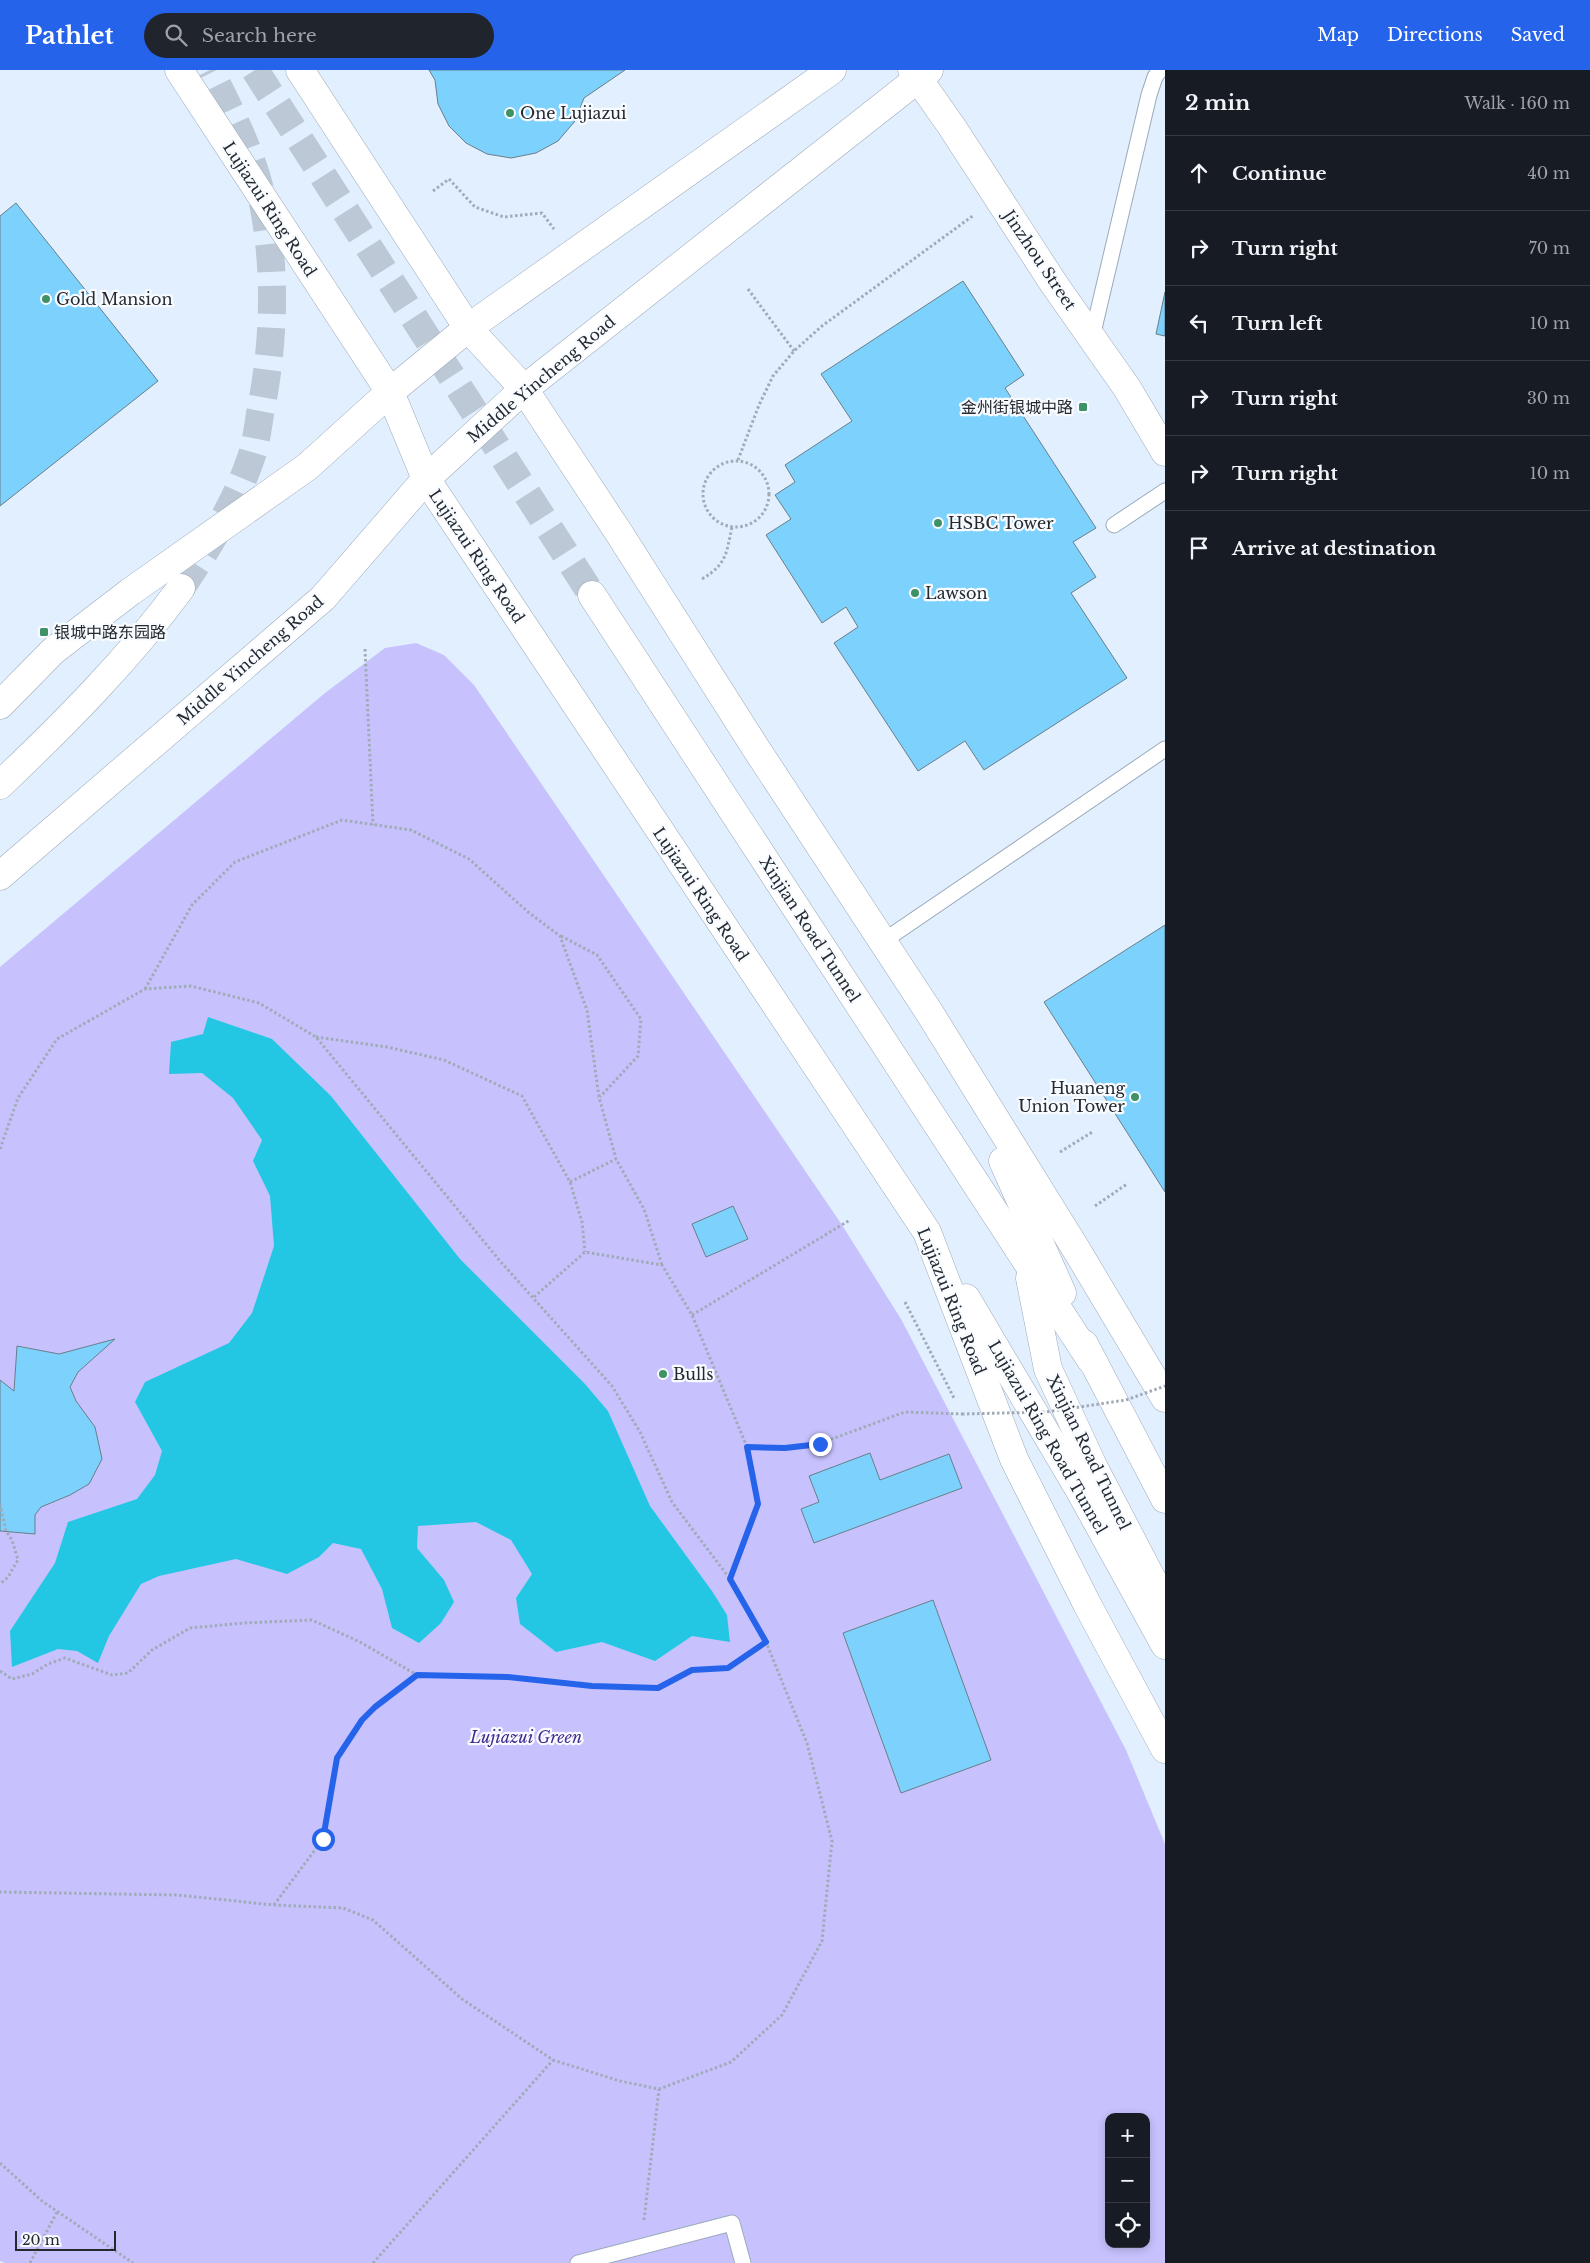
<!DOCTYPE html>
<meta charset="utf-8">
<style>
:root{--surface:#171b24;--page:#20242c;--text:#f1f3f6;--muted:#9ea1a6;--line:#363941;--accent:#2563eb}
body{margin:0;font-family:"Libre Baskerville","Noto Sans SC",serif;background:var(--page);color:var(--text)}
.controls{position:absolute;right:15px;bottom:15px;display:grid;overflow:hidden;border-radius:10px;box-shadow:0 2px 8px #0003}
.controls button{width:45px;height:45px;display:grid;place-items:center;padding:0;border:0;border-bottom:1px solid var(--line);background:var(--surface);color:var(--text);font:25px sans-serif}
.scale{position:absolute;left:15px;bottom:12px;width:101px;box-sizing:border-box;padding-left:5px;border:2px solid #242a30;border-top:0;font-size:14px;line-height:18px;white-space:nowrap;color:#242a30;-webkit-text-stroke:4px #f8fbff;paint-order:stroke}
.stop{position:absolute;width:15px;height:15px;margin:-11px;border:4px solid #2563eb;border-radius:50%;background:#fff}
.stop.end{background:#2563eb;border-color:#fff;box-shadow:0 1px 5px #0008}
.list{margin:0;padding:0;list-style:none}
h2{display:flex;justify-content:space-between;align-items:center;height:65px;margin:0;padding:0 20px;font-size:21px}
h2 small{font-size:16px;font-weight:400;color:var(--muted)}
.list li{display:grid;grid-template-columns:32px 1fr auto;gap:15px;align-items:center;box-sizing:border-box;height:75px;padding:0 20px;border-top:1px solid var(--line)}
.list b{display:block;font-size:19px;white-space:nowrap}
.list em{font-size:16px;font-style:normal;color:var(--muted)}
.icon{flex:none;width:28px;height:28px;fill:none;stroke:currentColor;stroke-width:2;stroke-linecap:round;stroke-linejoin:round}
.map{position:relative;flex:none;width:1165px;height:2193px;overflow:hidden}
header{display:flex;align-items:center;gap:30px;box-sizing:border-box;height:70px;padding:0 25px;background:var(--accent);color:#fff}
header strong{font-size:24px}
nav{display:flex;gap:28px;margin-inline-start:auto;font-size:18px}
.search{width:350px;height:45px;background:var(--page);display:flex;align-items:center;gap:12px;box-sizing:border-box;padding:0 18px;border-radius:28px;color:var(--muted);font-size:19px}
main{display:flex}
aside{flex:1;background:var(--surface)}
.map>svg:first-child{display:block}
</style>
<header>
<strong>Pathlet</strong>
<div class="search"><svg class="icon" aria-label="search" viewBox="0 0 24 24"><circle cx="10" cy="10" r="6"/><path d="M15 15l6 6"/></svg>Search here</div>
<nav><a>Map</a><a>Directions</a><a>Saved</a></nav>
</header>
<main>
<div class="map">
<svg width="1165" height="2193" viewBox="0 0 1165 2193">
<rect width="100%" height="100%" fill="#e2effe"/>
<path fill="#c7c2fe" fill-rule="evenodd" d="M416,573L444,585L474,615L842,1155L901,1249L1126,1680L1165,1774V2193H5L0,2191V897L325,623L385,578ZM1109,2047H1146V2174H1109Z"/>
<path fill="#24c7e3" d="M208,947L272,969L331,1026L460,1189L585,1314L608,1341L650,1436L712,1521L727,1545L730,1572L692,1566L655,1591L602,1572L556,1582L520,1554L516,1528L532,1504L511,1470L476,1452L418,1456L417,1478L444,1510L454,1532L441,1553L419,1573L392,1558L382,1519L361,1479L333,1473L319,1487L287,1504L236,1489L159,1506L141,1514L109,1566L98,1593L77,1581L58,1579L12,1597L10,1561L55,1493L68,1452L137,1429L155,1405L162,1381L135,1332L145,1312L229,1273L252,1243L274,1176L270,1126L253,1091L262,1070L233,1028L202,1003L169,1004L171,972L203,964Z"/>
<g fill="#7dd2fd" stroke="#697e89">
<path d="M429,0H625L584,28L575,51L558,71L536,83L511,88L487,84L466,73L449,56L438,34L435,10Z"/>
<path d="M16,133L158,311L0,436V146Z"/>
<path d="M963,211L1024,305L1005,318L1096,458L1073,472L1096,507L1071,523L1127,608L984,700L965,671L918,701L834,573L858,557L846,537L822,553L766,465L791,449L775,425L795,412L785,395L852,351L821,304Z"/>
<path d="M1165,222V266L1156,264Z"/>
<path d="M1165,855V1122L1044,932Z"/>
<path d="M733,1136L748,1169L706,1187L692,1154Z"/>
<path d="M115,1269L78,1302L70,1317L76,1331L95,1357L102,1389L89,1414L70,1425L41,1437L35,1445V1464L0,1461V1310L14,1321L17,1276L59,1284Z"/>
<path d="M870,1383L880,1410L949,1384L962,1418L814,1473L801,1439L819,1432L809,1406Z"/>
<path d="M933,1530L991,1690L901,1723L843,1563Z"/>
</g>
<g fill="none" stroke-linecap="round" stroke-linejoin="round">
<g stroke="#bcc8d5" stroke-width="28" stroke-dasharray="28 14" stroke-linecap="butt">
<path d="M255,0L592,525"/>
<path d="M181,518C209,476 236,433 252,385C256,372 258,357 260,344C275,271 277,192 260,119C249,77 229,38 210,0"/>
</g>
<defs>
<g id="service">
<path d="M1092,267L1149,25L1155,7L1160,0"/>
<path d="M1114,455L1165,421"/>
<path d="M882,872L1165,679"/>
<path d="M578,2193L732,2153L743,2193"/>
</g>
<path id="minor" d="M912,0L952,57L1054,214L1127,318L1165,382"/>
<path id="tertiary" d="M0,635L53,581L130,522L307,397L390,322"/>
<g id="secondary">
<path d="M179,0L390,322L426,409L927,1162L1014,1389L1087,1534L1165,1679"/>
<path d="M300,0L468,258L524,319L619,463L757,680L929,942L1076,1179L1165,1328"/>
<path d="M390,322L468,258L832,0"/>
<path d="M592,525L1091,1290"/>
<path d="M0,715C65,653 128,590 181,518"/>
<path d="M0,806L323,528L426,409L524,319L929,0"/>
<path d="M1003,1091L1062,1223"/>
<path d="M1030,1208L1048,1299L1093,1396L1165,1534"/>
<path d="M966,1228L1079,1419L1165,1575"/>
<path d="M1084,1274L1165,1429"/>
</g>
</defs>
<use href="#service" stroke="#9baabb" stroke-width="17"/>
<use href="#minor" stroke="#9baabb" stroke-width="29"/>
<use href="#tertiary" stroke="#9baabb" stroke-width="29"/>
<use href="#secondary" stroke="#9baabb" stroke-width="29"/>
<g stroke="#a1abb7" stroke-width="3" stroke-dasharray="2.5 2.5" stroke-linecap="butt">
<path d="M433,121L449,109L475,137L504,147L542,143L554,159"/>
<path d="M748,219L794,281"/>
<path d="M738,390L759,335L773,306L794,281L822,256L974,145"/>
<circle cx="736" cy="424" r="33"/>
<path d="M702,509C727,494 726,484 732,457"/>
<path d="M365,579L373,755"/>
<path d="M561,866L597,885L641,949L638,986L600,1027"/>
<path d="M145,919L192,835L235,792L342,750L411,760L469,789L528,842L560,866L587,940L599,1027L616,1089L644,1139L662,1195"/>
<path d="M316,967L387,977L444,990L522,1026L570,1112L582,1152L585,1182"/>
<path d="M0,1079L18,1028L57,969L145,919L191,916L259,933L316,967L500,1191L612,1316L640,1362L672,1432L730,1509L766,1572L807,1673L832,1771L822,1871L782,1945L731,1992L659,2019L620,2011L553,1990L462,1929L373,1850L343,1838L274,1835L177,1825L0,1822"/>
<path d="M1060,1082L1094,1061"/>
<path d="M570,1112L616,1089"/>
<path d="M1095,1136L1127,1114"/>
<path d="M534,1227L585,1182L662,1195L692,1245L747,1377L754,1405L758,1434L730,1508"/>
<path d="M905,1232L955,1330"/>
<path d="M692,1245L850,1150"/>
<path d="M747,1377L785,1379L821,1373L905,1342L962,1344"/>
<path d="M0,1434L6,1461L12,1470L18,1490L8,1507L0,1514"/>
<path d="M0,1601L12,1609L32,1604L48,1594L65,1588L112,1605L128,1603L152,1580L190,1558L244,1553L312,1550L360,1572L417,1605L507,1607L592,1616L658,1618L692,1600L728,1598L766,1572"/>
<path d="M274,1835L323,1769L337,1688L362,1650L375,1637L417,1605"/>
<path d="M0,2093L42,2131L133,2193"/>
<path d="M644,2150L659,2019"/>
<path d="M30,2193L57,2142"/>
<path d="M373,2193L553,1990"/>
</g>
<use href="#service" stroke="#fff" stroke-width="15"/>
<use href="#minor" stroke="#fff" stroke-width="28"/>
<use href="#tertiary" stroke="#fff" stroke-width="28"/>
<use href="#secondary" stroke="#fff" stroke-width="28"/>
<path stroke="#a1abb7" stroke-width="3" stroke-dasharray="2.5 2.5" stroke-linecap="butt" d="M962,1344L1046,1342L1126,1330L1165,1316"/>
</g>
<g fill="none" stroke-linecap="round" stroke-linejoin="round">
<path stroke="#2563eb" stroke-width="6" d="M323,1769L337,1688L362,1650L375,1637L417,1605L507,1607L592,1616L658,1618L692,1600L728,1598L766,1572L730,1509L758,1434L747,1377L785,1378L820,1374"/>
</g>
<g fill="#3f9265" stroke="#f8fbff" stroke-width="2">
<circle cx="510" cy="43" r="5"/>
<circle cx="46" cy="229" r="5"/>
<rect x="1078" y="332" width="10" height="10" rx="2.5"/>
<circle cx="938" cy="453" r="5"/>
<circle cx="915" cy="523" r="5"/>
<rect x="39" y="557" width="10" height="10" rx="2.5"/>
<circle cx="1135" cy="1027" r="5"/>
<circle cx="663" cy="1304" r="5"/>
</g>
<g text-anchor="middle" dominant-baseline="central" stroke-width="4.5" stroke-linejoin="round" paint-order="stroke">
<g font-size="16" fill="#242a30" stroke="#f8fbff" text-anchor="start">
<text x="520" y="43">One Lujiazui</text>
<text x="56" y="229">Gold Mansion</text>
<text x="1073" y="337" text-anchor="end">金州街银城中路</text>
<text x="948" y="453">HSBC Tower</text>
<text x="925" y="523">Lawson</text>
<text x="54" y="562">银城中路东园路</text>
<text x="1125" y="1018" text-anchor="end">Huaneng<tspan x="1125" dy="18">Union Tower</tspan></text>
<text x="673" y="1304">Bulls</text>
</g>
<g font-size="16" fill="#242a30" stroke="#f8fbff">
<text transform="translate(270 139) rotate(57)">Lujiazui Ring Road</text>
<text transform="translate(1040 190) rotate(56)">Jinzhou Street</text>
<text transform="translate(541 309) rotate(-40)">Middle Yincheng Road</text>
<text transform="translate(477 486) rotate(56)">Lujiazui Ring Road</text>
<text transform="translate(250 590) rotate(-41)">Middle Yincheng Road</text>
<text transform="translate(701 824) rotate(56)">Lujiazui Ring Road</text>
<text transform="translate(810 859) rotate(57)">Xinjian Road Tunnel</text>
<text transform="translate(952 1231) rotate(68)">Lujiazui Ring Road</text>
<text transform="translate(1048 1367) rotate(60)">Lujiazui Ring Road Tunnel</text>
<text transform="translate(1089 1382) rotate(64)">Xinjian Road Tunnel</text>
</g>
<g font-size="16" font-style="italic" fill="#452a90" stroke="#f8fbff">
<text x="526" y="1667">Lujiazui Green</text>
</g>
</g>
</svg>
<div class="controls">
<button>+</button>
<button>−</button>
<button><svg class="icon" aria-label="locate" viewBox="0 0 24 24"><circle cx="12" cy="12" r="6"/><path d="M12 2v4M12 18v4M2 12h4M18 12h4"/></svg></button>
</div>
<div class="scale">20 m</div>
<div class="stop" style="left:323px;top:1769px"></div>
<div class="stop end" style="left:820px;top:1374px"></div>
</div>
<aside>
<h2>2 min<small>Walk · 160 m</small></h2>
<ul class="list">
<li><svg class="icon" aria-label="ahead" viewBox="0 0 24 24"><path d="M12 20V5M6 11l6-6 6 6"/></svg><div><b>Continue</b></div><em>40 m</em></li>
<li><svg class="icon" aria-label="right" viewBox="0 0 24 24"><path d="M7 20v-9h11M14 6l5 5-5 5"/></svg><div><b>Turn right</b></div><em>70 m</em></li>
<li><svg class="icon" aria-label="left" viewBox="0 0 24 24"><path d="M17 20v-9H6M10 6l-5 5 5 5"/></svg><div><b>Turn left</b></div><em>10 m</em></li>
<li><svg class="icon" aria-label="right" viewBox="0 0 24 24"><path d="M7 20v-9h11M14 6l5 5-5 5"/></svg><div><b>Turn right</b></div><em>30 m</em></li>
<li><svg class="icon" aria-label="right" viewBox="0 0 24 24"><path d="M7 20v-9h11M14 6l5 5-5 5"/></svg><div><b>Turn right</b></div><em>10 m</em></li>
<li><svg class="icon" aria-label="arrive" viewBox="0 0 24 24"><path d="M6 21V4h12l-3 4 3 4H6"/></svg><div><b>Arrive at destination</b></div></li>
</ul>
</aside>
</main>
